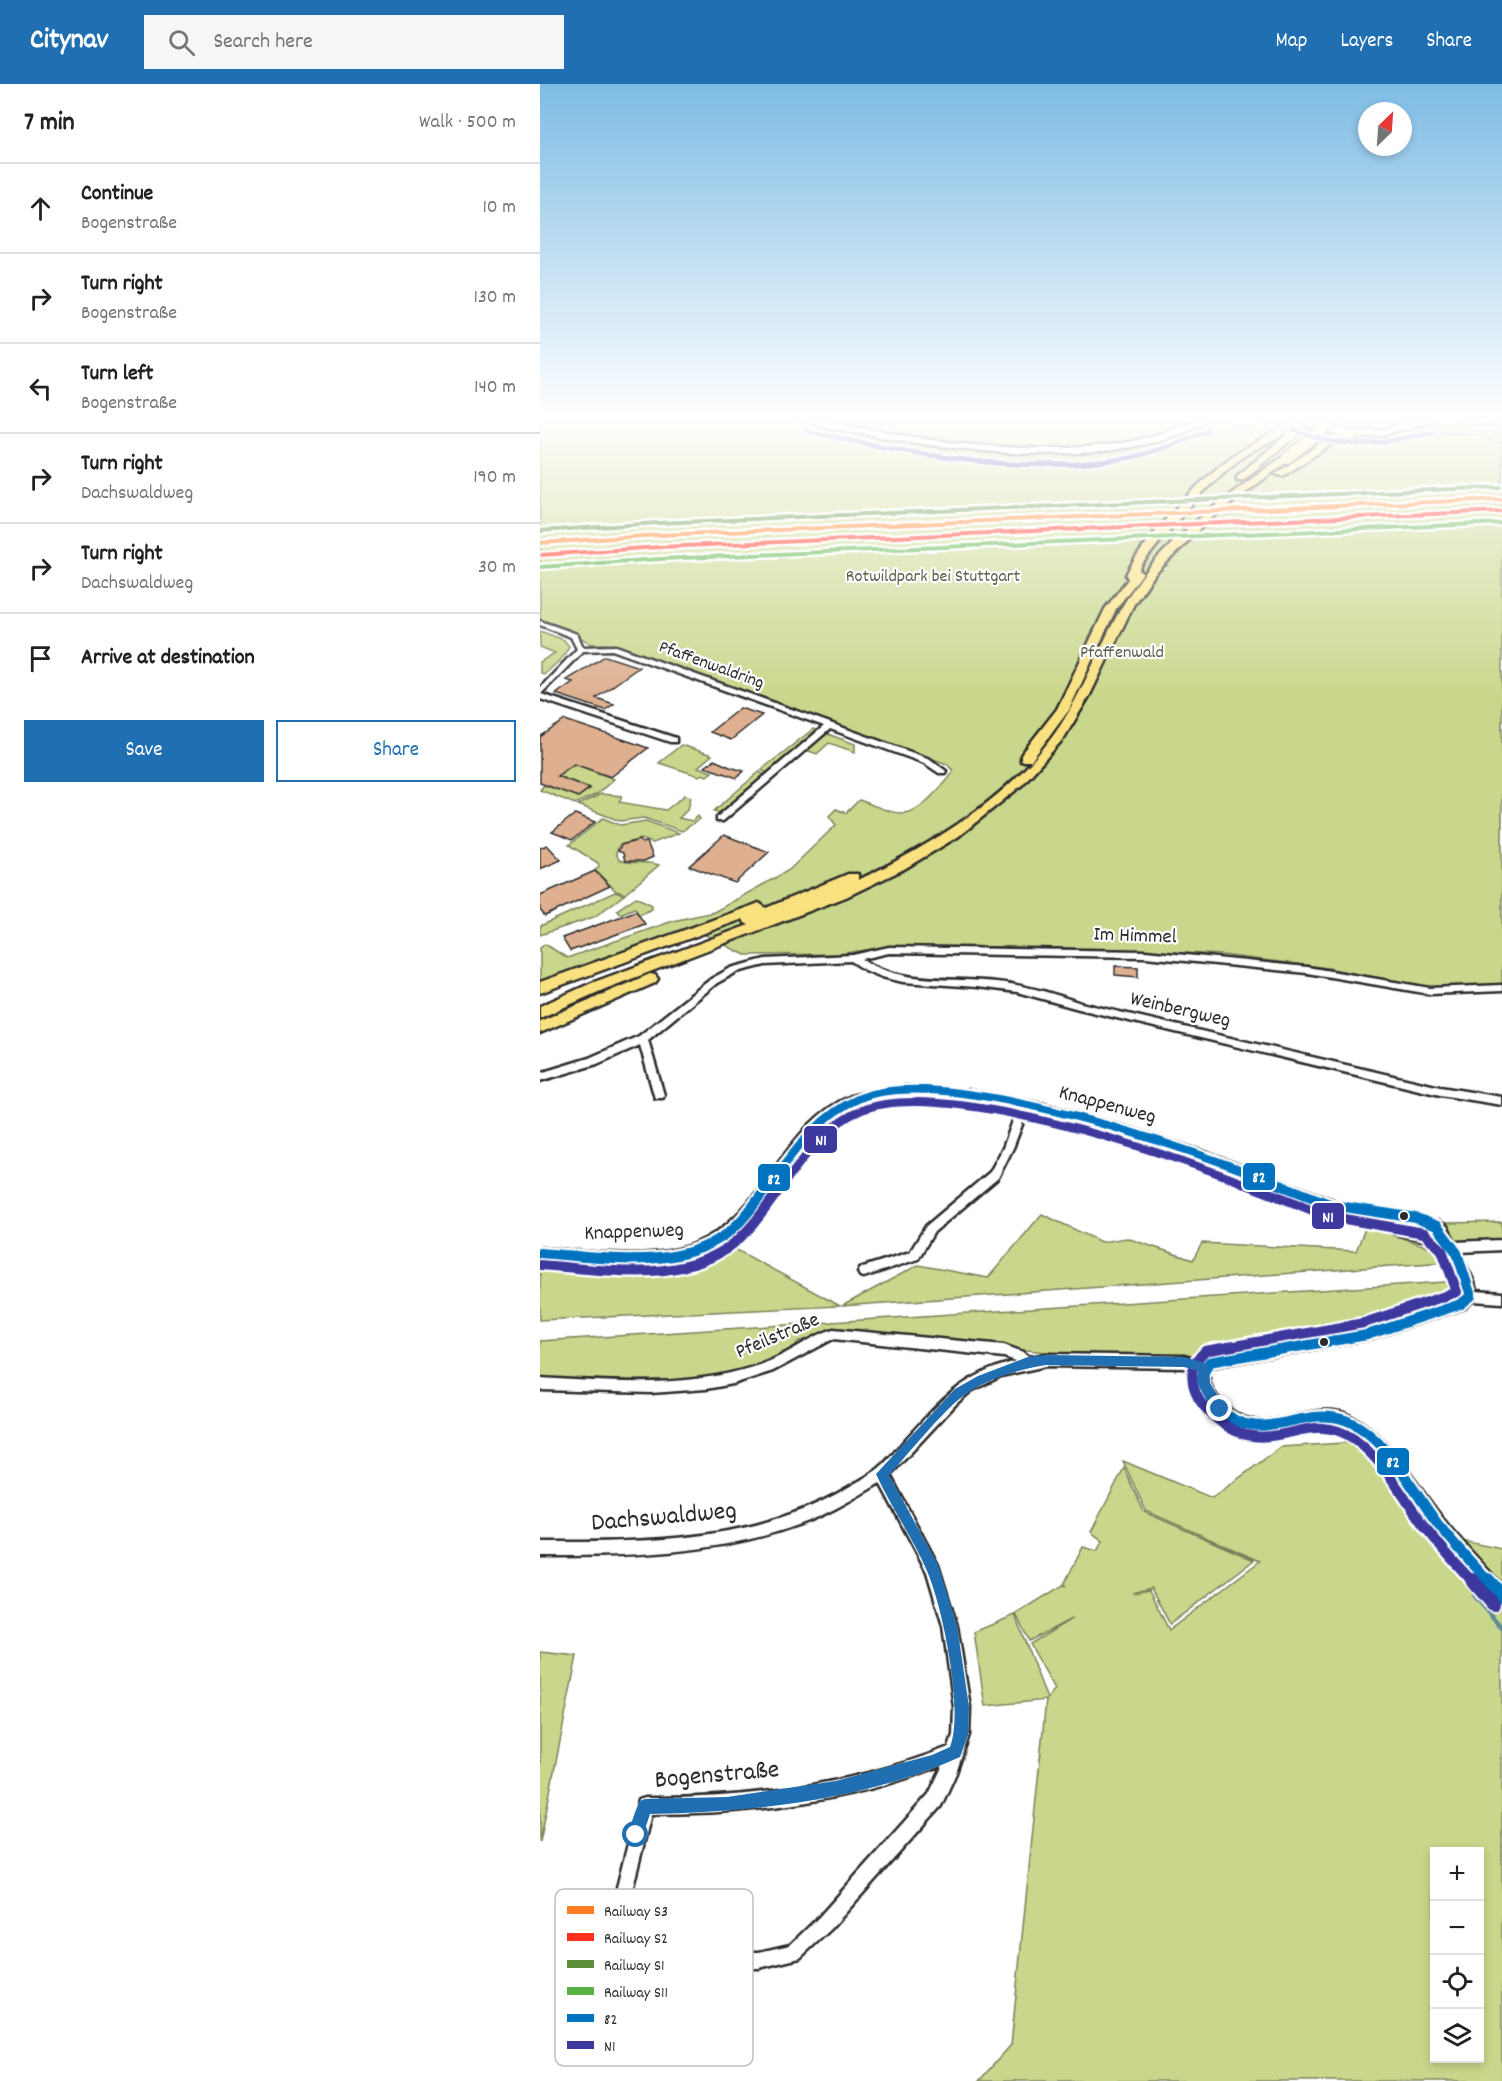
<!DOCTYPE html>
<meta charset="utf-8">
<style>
:root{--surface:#fff;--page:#f6f6f6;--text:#202124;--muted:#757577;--line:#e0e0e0;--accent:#1f6fb2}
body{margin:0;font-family:Dekko,sans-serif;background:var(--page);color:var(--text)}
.controls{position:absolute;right:18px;bottom:18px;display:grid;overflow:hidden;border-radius:0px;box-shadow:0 3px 9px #0003}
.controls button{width:54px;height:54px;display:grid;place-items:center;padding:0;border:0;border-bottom:2px solid var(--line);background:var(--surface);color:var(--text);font:30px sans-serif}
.compass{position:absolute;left:818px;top:18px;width:54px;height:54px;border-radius:50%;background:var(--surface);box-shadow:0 3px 9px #0003;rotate:25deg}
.stop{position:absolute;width:18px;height:18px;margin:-14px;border:4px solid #1f6fb2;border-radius:50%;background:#fff}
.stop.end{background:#1f6fb2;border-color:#fff;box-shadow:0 2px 6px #0008}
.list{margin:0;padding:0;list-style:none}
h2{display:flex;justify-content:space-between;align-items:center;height:78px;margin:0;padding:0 24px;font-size:26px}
h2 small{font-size:20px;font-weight:400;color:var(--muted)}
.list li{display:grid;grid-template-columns:39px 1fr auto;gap:18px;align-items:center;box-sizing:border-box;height:90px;padding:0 24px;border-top:2px solid var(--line)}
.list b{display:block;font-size:22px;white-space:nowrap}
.list p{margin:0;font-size:20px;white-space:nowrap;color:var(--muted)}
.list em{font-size:20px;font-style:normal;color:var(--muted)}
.actions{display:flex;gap:12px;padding:18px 24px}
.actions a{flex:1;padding:14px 0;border:2px solid var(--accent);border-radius:0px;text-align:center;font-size:21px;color:var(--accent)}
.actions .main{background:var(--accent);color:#fff}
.icon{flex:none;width:33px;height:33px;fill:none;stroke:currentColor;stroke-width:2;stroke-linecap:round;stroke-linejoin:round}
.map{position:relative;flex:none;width:962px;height:1997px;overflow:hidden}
header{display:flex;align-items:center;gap:36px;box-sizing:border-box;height:84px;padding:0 30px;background:var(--accent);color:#fff}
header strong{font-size:28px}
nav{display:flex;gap:33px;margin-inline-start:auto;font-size:21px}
.search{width:420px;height:54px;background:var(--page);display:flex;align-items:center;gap:15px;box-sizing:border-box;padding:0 21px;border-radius:0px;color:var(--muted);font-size:22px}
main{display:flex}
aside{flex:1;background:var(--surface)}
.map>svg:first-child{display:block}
</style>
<header>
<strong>Citynav</strong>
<div class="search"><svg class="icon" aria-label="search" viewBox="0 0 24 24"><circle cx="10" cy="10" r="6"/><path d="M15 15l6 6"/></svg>Search here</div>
<nav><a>Map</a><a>Layers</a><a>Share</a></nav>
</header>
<main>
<aside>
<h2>7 min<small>Walk · 500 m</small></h2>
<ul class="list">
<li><svg class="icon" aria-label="ahead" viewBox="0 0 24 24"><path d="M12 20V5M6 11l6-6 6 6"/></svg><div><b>Continue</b><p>Bogenstraße</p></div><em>10 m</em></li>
<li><svg class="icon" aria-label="right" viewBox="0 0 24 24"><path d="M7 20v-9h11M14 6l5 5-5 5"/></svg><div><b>Turn right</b><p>Bogenstraße</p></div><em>130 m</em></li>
<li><svg class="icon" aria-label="left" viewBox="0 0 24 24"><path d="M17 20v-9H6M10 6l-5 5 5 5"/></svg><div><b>Turn left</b><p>Bogenstraße</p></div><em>140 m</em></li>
<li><svg class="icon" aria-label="right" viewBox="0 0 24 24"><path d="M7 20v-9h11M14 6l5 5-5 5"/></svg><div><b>Turn right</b><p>Dachswaldweg</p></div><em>190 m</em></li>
<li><svg class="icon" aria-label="right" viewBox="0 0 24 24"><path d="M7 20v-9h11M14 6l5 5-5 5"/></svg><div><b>Turn right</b><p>Dachswaldweg</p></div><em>30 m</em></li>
<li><svg class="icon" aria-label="arrive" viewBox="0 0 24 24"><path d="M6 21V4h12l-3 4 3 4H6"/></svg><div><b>Arrive at destination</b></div></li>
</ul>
<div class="actions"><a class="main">Save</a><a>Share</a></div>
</aside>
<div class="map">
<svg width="962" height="1997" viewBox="0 0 962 1997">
<rect width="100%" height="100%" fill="#fff"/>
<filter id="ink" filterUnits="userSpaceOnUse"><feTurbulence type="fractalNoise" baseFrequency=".0167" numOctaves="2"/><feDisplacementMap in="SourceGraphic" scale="12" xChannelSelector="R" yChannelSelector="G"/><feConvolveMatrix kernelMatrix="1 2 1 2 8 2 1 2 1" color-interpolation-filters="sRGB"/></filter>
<g filter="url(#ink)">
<g fill="#c8d78b" stroke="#7a815b" stroke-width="1.5" fill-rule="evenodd">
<path d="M0,335H693L691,339L703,343L751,338L796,358L852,351L900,337L962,341V901L896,906L788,884L682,871L589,866L346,863L299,870L205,871L152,844L0,899V864L5,860L27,874L133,837L174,828L249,786L296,741L289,732L296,725L306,729L319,716C356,729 366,740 395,709C401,702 410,696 413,687L407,680L67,560H51L26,544L0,535Z"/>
<path d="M869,335L859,336V341C826,350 798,346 766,336Z"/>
<path d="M0,547L24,556L29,562L23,573L5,590L0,589V578L15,569L0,563Z"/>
<path d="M273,645L279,647L228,689L221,686Z"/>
<path d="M285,649L315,660V668L289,659L277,670L266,666Z"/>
<path d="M141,661L172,671L158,683L172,688L167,692L162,690L159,692L119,679Z"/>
<path d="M34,680L74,695L57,710L35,720L0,706L4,701L38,713L50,705L17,692Z"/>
<path d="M219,688L226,691L180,729L174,727Z"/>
<path d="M61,710L82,712L79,718L126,726L145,711L151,713L148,725L139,734L152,737L158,732L160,735L142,747L104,734L80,737L38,721Z"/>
<path d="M63,734L80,741L106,737L139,749L113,759L101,755L79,761L76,769L79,776C93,781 105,776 119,781L85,810L76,807L55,786L59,783L58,779L29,761Z"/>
<path d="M75,808L84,811L54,833L0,851V842Z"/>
<path d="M96,813L112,821V825L99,831L95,824L80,830L77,826Z"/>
<path d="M502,1130L561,1158L587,1154L653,1176L662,1159L816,1167L826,1142L901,1167L905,1178L302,1222L378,1181L448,1194Z"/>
<path d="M962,1138V1157L916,1158L907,1139Z"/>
<path d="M184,1159L300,1222L0,1236V1174L140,1178Z"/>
<path d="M920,1197L918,1213L909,1218L797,1251L674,1272L537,1271L294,1247L258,1258C229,1308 54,1296 0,1295V1257Z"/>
<path d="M819,1358L893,1451L962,1465V1997H439L471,1961L506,1616L445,1622L434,1548L475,1531L507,1615L515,1605L490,1560L533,1534L489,1557L476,1530L523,1501L526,1502L524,1500L543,1463L557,1467L563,1457L551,1448L584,1384L604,1428L714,1476L630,1540L611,1504L592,1509L609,1506L629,1546L720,1477L606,1427L583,1377L672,1414L741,1363ZM894,1768H940V1974H894Z"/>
<path d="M0,1568L37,1572L0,1758Z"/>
</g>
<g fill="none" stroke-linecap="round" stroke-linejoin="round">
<g stroke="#5e8998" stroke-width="1.5">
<path d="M628,335L634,337"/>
<path d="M881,345L934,351"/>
<path d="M939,352L962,360"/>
</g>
<path stroke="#5e8998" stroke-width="4.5" d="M934,1511L962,1544"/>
</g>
<g fill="#deb090" stroke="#2b2b2b" stroke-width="1.5">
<path d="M65,572L99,583L56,614L74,620L65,626L16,610L33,598L26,596Z"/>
<path d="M200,624L222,631L191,656L170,648Z"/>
<path d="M25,636L94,659L108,664L71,693L34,680L17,692L50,704L38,713L0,699V653Z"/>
<path d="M174,676L190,683L204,687L197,694L165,683Z"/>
<path d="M35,730L55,738L32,756L12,748Z"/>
<path d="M184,751L229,768L195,799L149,782Z"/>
<path d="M100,756L102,759L107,758L113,773L104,777H85L83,769L78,767L81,761Z"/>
<path d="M7,761L21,776L0,785V764Z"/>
<path d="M55,787L70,802L5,832L0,826V811Z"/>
<path d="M96,827L105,840L30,867L22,854Z"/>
<path d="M575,882L598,883V893L575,891Z"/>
</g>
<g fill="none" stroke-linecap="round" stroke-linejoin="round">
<defs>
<g id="minor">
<path d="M0,537L37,550L43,563L76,562L390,675L406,687L405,689H399L384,679L290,645L183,737H177V733L284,642L72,566L43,567L1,610L136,654V658H130L0,615V604L37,565L31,553L0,541Z"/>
<path d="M349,863L605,867L767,883L890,904L962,901V907L890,910L767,889L605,873L349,869L322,875C362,901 411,893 456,898C485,901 513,909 541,919L900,1003L962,1013V1021L900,1011L539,925L477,908L437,903L363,898L342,893L325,886L311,877L225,881L197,888L177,899L108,956L124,1011L123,1014H115L114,1011L100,961L57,980L0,997V989L49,974L99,952L171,895L191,884L225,875L313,871Z"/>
<path d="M365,1002L429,1006L504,1020L584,1042L668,1069L821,1126L826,1123L899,1137L907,1142L915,1158L962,1156V1166L920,1168L934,1198L936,1207L962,1209V1219L933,1217L925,1224L827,1256L672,1283C666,1290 670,1301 674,1308C679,1316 686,1323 694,1328C731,1353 770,1314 809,1331C849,1349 877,1403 904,1436C922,1459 943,1480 962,1501V1519L957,1517C936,1493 913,1470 893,1445C869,1414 839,1358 804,1342C781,1331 755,1347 732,1349C720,1350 708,1348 697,1343C687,1338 678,1332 671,1324C662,1314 655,1300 657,1287L644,1284L506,1282L461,1292L431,1307L417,1319L350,1391L398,1481L417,1542L430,1623L429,1651L416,1689L401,1722L291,1845L260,1874L219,1884H178L98,1864L79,1854L70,1831L99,1716L105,1714C209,1715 312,1701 409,1663L413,1651L414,1623L403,1542L387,1488L340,1399C313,1415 287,1431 258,1441C175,1471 87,1472 0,1472V1458C104,1458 214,1459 307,1404C317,1398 329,1392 338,1385C349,1376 357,1365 366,1355C403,1315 421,1292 476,1277L464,1273L293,1255L233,1287L193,1300L166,1305L111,1309L0,1306V1294C72,1298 149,1305 219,1281C245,1273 267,1254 293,1245L464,1261L483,1268L490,1273L506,1270L644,1272L661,1277L669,1272L827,1246L917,1216L925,1210L922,1198L903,1156L891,1158L856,1150L661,1075L584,1050L488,1025L473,1064L458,1094L394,1148L378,1175L324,1193L320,1192L318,1188L320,1184L370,1168L386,1142L450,1088L463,1064L478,1023L429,1014L365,1009L317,1019L297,1031L279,1047L212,1130L199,1144L180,1159L153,1170L129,1176L103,1178L0,1174V1164C46,1167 111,1177 154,1160C224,1133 242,1040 311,1012C327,1006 348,1005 365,1002ZM847,1136L892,1144L897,1147C882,1149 861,1142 847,1136ZM403,1681L389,1710L279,1833L250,1861L219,1868H178L101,1848L91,1842L86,1831L111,1730C210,1730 311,1718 403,1681Z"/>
</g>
<g id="secondary">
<path d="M265,335H282C377,357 472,371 569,361C585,359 604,355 619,350C635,345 649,335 667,335C585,388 427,369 336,352C314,348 285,345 265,335Z"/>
<path d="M755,335C776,335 795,346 816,347C826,348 836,347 845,345C857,342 864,335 877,335C846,361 788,357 755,335Z"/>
</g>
<g id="trunk">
<path d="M748,335H757C748,356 717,361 701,374C662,404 632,443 602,480L599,486L603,489L576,525L529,626L491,677H481V671L517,625L565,525L588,495L586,491C605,453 657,399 691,373C705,362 742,349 748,335Z"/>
<path d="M880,335H895L864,346L860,343Z"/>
<path d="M917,335L962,336V342L921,338Z"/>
<path d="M831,346L834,347V351L795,358L743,392L735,390L789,354Z"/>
<path d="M748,350L756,352L703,396H697V392Z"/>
<path d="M744,372L752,374L669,436L615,490L594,520L550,611L524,654L482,701L419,752L364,785L306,813L65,905L0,934V922L54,898L209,841L205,839L203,835L0,909V898L214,821L219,819L226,824L308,790H318V796C400,757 485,705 531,624C557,578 573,527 608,485C646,440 695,406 744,372Z"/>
<path d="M110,890L115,891L118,895L115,899L0,949V937Z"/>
</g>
</defs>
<use href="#minor" stroke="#2b2b2b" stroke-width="5"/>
<use href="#secondary" stroke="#2b2b2b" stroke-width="5"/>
<use href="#trunk" stroke="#2b2b2b" stroke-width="5"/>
<use href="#minor" fill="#fff" fill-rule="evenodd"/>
<use href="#secondary" fill="#fff" fill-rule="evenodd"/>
<use href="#trunk" fill="#fae180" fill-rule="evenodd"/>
<defs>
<g id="trunk-bridge">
<path d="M751,352L761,335"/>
<path d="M747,374L797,335"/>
</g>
</defs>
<use href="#trunk-bridge" stroke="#2b2b2b" stroke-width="13" stroke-linecap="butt"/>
<use href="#trunk-bridge" stroke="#fae180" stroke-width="10"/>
<defs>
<path id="bus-1-far2" d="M229,1101C255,1066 279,1031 320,1014C404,979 654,1065 739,1101"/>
<g id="bus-1-far1">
<path d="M735,1099L792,1121L876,1134L897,1142L917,1169L931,1212"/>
<path d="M0,1169C59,1173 133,1188 185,1151C203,1138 217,1117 230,1099"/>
<path d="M931,1212L921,1220L827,1251L669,1278L662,1293C664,1305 670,1315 679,1324C720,1365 761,1320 805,1336C845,1350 873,1408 898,1440C914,1460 932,1479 949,1498"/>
</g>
<path id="bus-1" d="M948,1496L962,1512"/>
<g id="bus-2-far3">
<path d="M754,346C807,368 840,360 894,347"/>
<path d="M266,347C369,369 476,392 582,375C612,370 640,358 668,346"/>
</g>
<path id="bus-2-far2" d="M243,1101C265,1072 287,1040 322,1026C402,994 626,1068 708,1101"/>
<g id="bus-2-far1">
<path d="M704,1099L788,1132L884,1149L902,1166L917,1208L824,1239L665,1267C653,1279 649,1289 655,1307C659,1319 667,1327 677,1335C731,1380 767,1321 814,1355C843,1376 861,1410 882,1439C898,1460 915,1479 933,1498"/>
<path d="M0,1181C59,1185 133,1200 186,1165C210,1149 227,1122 244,1099"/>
</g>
<path id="bus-2" d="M932,1496L953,1520"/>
</defs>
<use href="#bus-1-far2" stroke="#fff" stroke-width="13"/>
<use href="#bus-1-far1" stroke="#fff" stroke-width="15"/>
<use href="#bus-1" stroke="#fff" stroke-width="18"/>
<use href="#bus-2-far3" stroke="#fff" stroke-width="8"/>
<use href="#bus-2-far2" stroke="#fff" stroke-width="13"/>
<use href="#bus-2-far1" stroke="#fff" stroke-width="15"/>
<use href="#bus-2" stroke="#fff" stroke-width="18"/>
<use href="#bus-1-far2" stroke="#0073c0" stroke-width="8"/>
<use href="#bus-1-far1" stroke="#0073c0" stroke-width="10"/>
<use href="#bus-1" stroke="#0073c0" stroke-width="14"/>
<use href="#bus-2-far3" stroke="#3c389e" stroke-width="5"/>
<use href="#bus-2-far2" stroke="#3c389e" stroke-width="8"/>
<use href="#bus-2-far1" stroke="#3c389e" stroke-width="10"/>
<use href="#bus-2" stroke="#3c389e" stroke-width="14"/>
<defs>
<path id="rail-1" d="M962,413V417L119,453L0,461V457L119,449Z"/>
<path id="rail-2" d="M962,425V429L120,465L0,473L1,469L120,461Z"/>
<path id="rail-3" d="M962,401L961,405L118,441L0,449V445L118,437Z"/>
<path id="rail-4" d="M962,437V441L120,477L0,485V481H2L120,473Z"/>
</defs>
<use href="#rail-1" stroke="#fff" stroke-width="5"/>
<use href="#rail-2" stroke="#fff" stroke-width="5"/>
<use href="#rail-3" stroke="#fff" stroke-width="5"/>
<use href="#rail-4" stroke="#fff" stroke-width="5"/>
<use href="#rail-1" fill="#ff7d24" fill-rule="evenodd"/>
<use href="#rail-2" fill="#ff2e1d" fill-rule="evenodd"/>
<use href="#rail-3" fill="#5c8e3c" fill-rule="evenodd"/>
<use href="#rail-4" fill="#59b243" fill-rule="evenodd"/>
</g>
</g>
<linearGradient id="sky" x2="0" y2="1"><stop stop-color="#7ebce5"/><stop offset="0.54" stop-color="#fff"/><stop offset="1" stop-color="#fff" stop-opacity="0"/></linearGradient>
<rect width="962" height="615" fill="url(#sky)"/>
<path fill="#1f6fb2" d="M506,1271L644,1273L668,1280L669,1283L670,1299L686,1325L684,1329H676L658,1300V1287L644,1283L506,1281C479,1285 446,1295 423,1312C400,1330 370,1368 349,1391L398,1481L417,1542L429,1623L428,1651L420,1673C325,1716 214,1728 110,1730L101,1757L96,1759L91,1757C87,1746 95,1728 100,1717L105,1715L187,1713L296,1697L392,1671L410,1663C424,1627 403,1524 387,1487C373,1454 351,1423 336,1390L415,1305L438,1292L488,1273Z"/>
<g fill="#2b2b2b" stroke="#fff" stroke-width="2">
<circle cx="864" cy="1132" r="5"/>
<circle cx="784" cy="1258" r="5"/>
</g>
<g text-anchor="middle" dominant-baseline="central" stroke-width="4.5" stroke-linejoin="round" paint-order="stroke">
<g font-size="18" fill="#5a5f48" stroke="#fff">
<text x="393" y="493">Rotwildpark bei Stuttgart</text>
<text x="582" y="569">Pfaffenwald</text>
</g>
<g font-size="18" fill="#2b2b2b" stroke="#fff">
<text transform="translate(171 582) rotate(20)">Pfaffenwaldring</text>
</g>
<g font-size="21" fill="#2b2b2b" stroke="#fff">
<text transform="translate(595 853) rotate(2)">Im Himmel</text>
<text transform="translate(640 927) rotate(13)">Weinbergweg</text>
<text transform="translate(567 1022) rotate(15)">Knappenweg</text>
<text transform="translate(94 1149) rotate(-2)">Knappenweg</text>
<text transform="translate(238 1253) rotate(-23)">Pfeilstraße</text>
</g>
<g font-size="26" fill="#2b2b2b" stroke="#fff">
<text transform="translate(124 1434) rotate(-5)">Dachswaldweg</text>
<text transform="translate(177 1692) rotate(-5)">Bogenstraße</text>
</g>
</g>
<rect x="15" y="1805" width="198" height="177" rx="9" fill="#fff" stroke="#bfbfbf" stroke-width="1.5"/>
<rect x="27" y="1822" width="27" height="8" fill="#ff7d24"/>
<rect x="27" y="1849" width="27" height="8" fill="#ff2e1d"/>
<rect x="27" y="1876" width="27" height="8" fill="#5c8e3c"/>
<rect x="27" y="1903" width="27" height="8" fill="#59b243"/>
<rect x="27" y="1930" width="27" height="8" fill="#0073c0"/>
<rect x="27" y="1957" width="27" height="8" fill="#3c389e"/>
<g font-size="16" fill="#2b2b2b">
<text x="64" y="1832">Railway S3</text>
<text x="64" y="1859">Railway S2</text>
<text x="64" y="1886">Railway S1</text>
<text x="64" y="1913">Railway S11</text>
<text x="64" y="1940">82</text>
<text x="64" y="1967">N1</text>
</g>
<g stroke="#fff" stroke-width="2">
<rect x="263" y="1041" width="35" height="29" rx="6" fill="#3c389e"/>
<rect x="702" y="1078" width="34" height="29" rx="6" fill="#0073c0"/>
<rect x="217" y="1079" width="34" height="29" rx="6" fill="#0073c0"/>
<rect x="771" y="1118" width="34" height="28" rx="6" fill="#3c389e"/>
<rect x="836" y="1363" width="34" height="29" rx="6" fill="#0073c0"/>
</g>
<g font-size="16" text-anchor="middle" font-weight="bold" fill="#fff">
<text x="281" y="1061">N1</text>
<text x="719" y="1098">82</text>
<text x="234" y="1100">82</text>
<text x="788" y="1138">N1</text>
<text x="853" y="1383">82</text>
</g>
</svg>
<div class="controls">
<button>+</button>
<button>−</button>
<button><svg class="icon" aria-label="locate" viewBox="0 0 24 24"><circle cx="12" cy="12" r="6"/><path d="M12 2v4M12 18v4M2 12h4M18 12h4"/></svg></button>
<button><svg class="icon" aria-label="layers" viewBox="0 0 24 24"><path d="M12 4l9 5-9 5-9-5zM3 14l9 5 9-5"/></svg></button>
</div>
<svg class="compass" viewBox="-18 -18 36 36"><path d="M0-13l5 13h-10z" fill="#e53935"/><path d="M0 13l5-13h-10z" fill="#757577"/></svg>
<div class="stop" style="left:96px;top:1751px"></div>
<div class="stop end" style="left:680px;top:1325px"></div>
</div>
</main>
